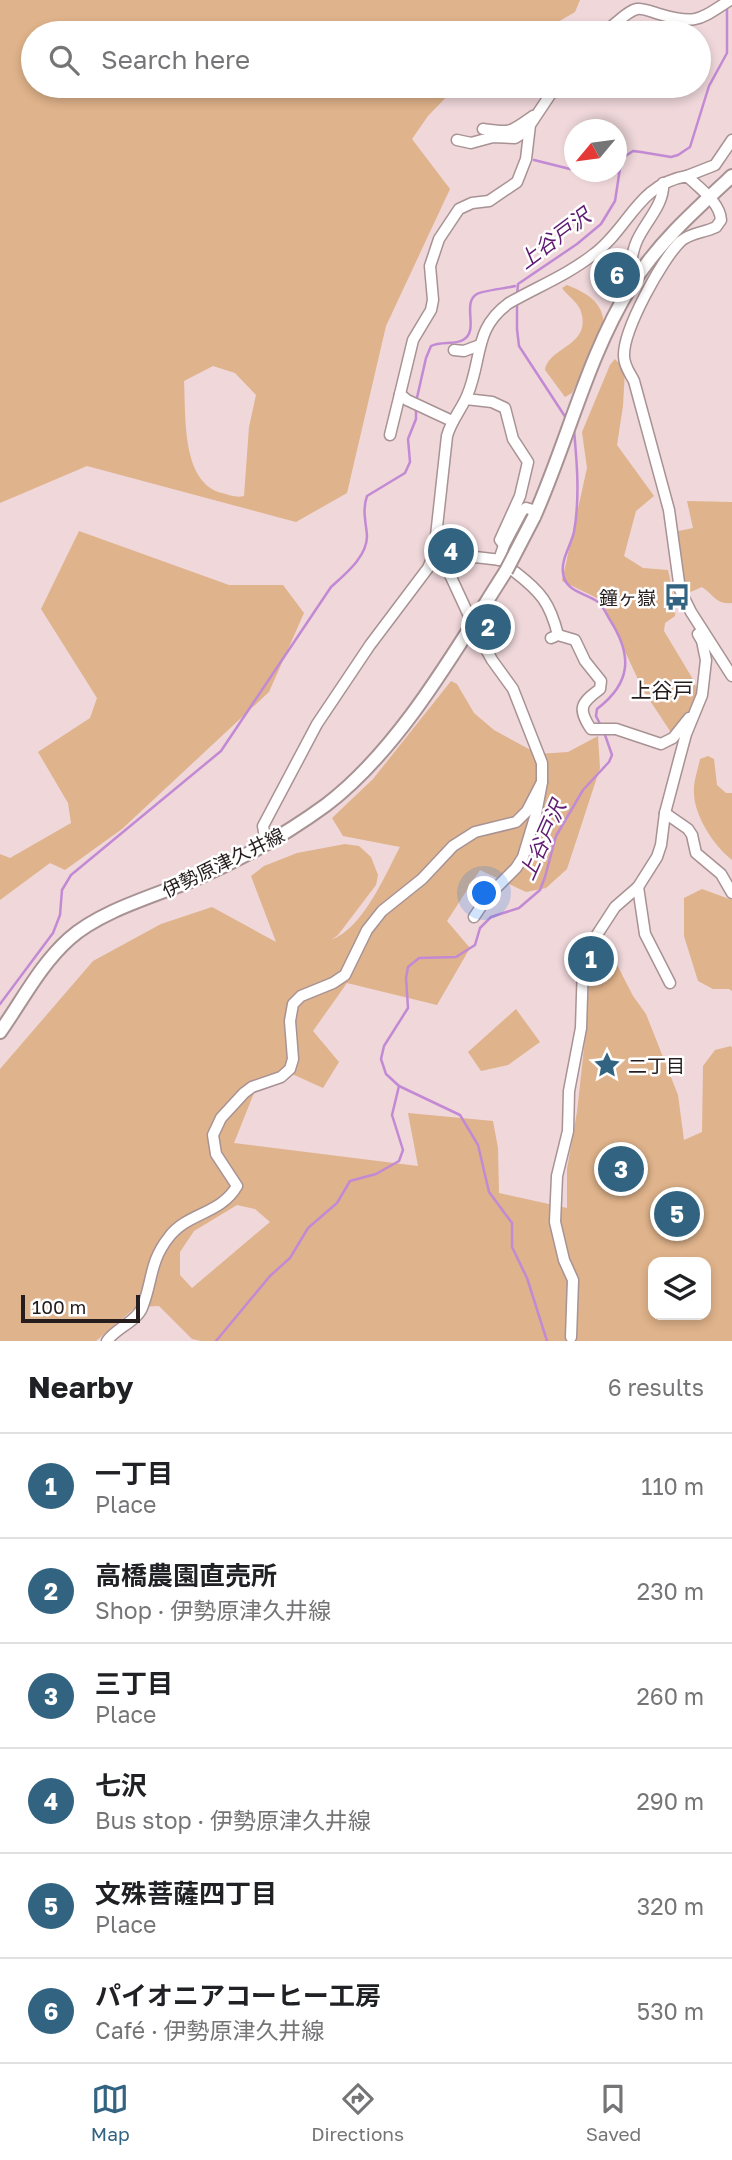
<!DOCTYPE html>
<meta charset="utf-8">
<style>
:root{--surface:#fff;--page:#f2f2f2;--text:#202124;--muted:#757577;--line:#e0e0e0;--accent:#326381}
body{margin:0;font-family:"Golos Text","Noto Sans JP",sans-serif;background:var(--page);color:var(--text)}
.controls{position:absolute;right:21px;bottom:21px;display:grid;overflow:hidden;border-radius:14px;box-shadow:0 4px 10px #0003}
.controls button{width:63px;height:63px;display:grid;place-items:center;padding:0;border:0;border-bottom:2px solid var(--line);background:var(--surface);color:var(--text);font:35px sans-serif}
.compass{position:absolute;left:564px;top:119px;width:63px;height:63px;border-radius:50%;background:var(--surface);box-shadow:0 4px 10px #0003;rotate:241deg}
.scale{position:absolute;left:21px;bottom:18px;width:119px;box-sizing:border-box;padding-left:7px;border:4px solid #251d1e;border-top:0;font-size:19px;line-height:24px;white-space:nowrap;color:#251d1e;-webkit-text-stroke:5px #fff;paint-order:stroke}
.you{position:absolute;left:485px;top:894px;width:24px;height:24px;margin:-18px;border:5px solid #fff;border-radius:50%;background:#1a73e8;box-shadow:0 0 0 10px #1a73e833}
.badge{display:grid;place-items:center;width:46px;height:46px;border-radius:50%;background:var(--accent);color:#fff;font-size:23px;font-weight:700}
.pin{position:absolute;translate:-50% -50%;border:4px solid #fff;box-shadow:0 2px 7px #0006}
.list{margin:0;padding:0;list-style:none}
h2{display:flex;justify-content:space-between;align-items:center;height:91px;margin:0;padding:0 28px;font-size:30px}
h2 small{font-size:23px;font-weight:400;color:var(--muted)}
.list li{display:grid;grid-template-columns:46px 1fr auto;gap:21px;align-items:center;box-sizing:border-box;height:105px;padding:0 28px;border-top:2px solid var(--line)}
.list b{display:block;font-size:26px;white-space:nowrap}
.list p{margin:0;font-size:23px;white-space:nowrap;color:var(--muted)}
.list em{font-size:23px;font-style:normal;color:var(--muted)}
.icon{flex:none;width:38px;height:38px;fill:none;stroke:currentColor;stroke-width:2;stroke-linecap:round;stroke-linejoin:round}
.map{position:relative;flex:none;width:732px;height:1341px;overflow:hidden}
.search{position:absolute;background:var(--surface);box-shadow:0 4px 10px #0003;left:21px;right:21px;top:21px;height:77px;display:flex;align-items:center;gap:18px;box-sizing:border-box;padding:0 24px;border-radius:38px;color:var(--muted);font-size:26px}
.sheet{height:721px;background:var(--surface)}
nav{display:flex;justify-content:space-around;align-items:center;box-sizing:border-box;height:98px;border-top:2px solid var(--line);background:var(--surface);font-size:19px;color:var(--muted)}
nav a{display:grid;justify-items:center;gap:4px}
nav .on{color:var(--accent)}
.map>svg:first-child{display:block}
</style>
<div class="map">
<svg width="732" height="1341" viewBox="0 0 732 1341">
<rect width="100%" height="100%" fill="#efd7da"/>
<g fill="#dfb38b" fill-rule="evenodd">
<path d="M0,0H580L575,12L539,33H33V86H457L428,116L412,139L450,189L386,326L347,493L296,522L87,466L0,503ZM213,366L235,373L256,395L249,427L244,496C236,498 230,495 222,493C181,483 186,415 184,381Z"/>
<path d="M567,285C586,293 603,301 604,325L572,393L565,397L545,370C549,346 594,346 580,309C577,302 567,295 562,288Z"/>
<path d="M615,359L625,370L623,406L617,445L654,496L636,511L624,556L643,568L668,570L676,607L675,616L665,623L664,631L694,681L703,707L690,733L672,734L643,690L601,600L562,581L587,468L582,432L610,365Z"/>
<path d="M687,501L732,502V603C716,605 714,595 702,587L686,594L674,532L693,528Z"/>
<path d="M79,531L229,585H283L304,613L269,692L122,829L65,870L50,863L0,900V854L10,858L71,823L68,803L38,752L90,718L97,698L41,609Z"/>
<path d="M451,681L457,684L474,713L494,730L538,754L568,752L598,736L600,768L567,869L546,888L526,892L480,870L447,921L470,948L437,1005L347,983L313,1031L339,1062L323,1088L292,1074H278L254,1093L234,1143L418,1166L408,1113L493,1121L498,1148L499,1193L567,1208V1169L577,1112L587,1021L590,963L600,946L608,947L633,996L646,1014L678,1095L684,1140L702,1132L703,1066L715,1050L731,1046L732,1048V1341H201L192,1339L159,1306L136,1307L96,1341H0V1069L93,961L161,924L212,907L276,942L251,876L264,866L297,853L345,844L359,846L371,857L378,875L376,885L338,935L331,940C363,928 384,877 400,847L343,836L332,818L373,779ZM237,1205L255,1209L270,1222L192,1288L180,1275V1252L194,1231ZM653,1262H706V1315H653Z"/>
<path d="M708,756L714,759L717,785L726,793H732V860C715,847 694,816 694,793C693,782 698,770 700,759Z"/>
<path d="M702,889L732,900V991L729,989H713L698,981L684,936V898Z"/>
<path d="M516,1009L540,1042L508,1065L481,1071L468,1052Z"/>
</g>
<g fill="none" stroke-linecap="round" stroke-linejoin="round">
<g stroke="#c28ad4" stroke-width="2.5">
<path d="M534,160L574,170"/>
<path d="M582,172L600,175L619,172"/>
<path d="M517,296L518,284L577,244L601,224L615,201L621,162L624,157L633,151L641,152L671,157L678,155L690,147L709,86L727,53V4"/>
<path d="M517,302V329L519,346L566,418"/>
<path d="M416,402L426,358L431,346C441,341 454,345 463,340C480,331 461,303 477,294C481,291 508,288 515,286"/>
<path d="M574,430C577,463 580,498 574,532C571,545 561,559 563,573C565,592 586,593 598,602C603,606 607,615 610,620C633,656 631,683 597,709L596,716L601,726"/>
<path d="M0,1004L53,933L60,915L62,890L71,875L221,751L331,587C345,574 367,557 367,536C366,522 362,510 367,496L405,473L410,462L408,439L416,419V408"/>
<path d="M216,1341L270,1276L290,1258L308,1228L337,1203L350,1181L376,1174L399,1161L403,1150L392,1115L399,1086"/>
<path d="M547,1341L527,1278L512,1247V1223L489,1192L478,1145L460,1115L399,1086L386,1074L381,1059L384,1046L408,1008L406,978L408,967L419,958L456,957L475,945L480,928L491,917L519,908L540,890L545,877L556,836L583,790L609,762L612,755L604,732"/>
</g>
<defs>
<g id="minor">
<path d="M601,33C613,28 626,11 637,9C644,8 652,12 659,14C696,25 699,20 730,0"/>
<path d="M483,129C511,133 509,133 533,116"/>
<path d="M457,140L471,143L493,137L515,138L528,130"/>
<path d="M687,176L715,165L732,140"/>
<path d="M630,265C632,258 633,250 636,243C643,224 665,205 663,183"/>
<path d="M454,350L464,351L480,345"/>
<path d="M466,399L492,402L505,408L513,439L528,462L520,496L500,540L504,545"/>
<path d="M452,421L407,400L400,394L413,340L431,310L433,300L430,266L439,239L459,209L472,203L489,201L517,182L526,159L530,125L556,86"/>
<path d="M390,435L400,394"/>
<path d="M434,554L445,564L476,631L492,660L513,689L542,763V782L536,814L523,857L516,868L488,896L474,917"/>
<path d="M499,560L504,545L522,511L526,508L536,511"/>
<path d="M445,564L475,557L501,560"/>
<path d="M515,572C541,592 550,603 558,635"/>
<path d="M551,638L558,635L575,640L585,661L601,681L600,689C581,703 577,708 591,729H616L661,744L673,738L689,718"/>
<path d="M665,813L688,829L692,835L696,853L721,874L732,893"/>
<path d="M266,844L263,826L317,724L370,645L428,568L434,554L447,436C451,421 461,410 467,396C483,358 473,329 509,303C537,287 569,274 594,254C629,228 638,184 687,176C699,188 720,202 721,220L716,227C704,233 692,232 681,241C662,259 623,330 624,356C624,366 630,373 634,381L669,510L680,590L691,612L732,676"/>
<path d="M638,887L645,934L670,983"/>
<path d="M571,1337L573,1280L564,1260L555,1222L557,1176L568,1131L569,1091L581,1028L583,964L589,947L615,907L638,887L657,857L661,845L665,813L679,760L686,734L702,695L706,660L702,641L698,634"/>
<path d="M107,1341C116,1328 136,1322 142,1308C153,1281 149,1262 169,1237C188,1212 220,1215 237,1186L216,1154L213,1135L221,1118L244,1093L252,1087L281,1077L290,1069L293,1059L290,1021L293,1004L301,996L333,983L345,975L367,930L382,911L422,879L453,846L475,832L516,822L527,811L542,782"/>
</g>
<g id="major">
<path d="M534,517C568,441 587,357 631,286C658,243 695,210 732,176"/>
<path d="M0,1032C22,1001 40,965 69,939C100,911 154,896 193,880C240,860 285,835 326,805C400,749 456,649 506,571"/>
</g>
</defs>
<use href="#minor" stroke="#a89294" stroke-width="13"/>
<use href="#major" stroke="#a89294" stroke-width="16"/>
<use href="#minor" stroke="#fff" stroke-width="10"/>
<use href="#major" stroke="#fff" stroke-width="12"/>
<defs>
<path id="major-bridge" d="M506,571L534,517"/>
</defs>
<use href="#major-bridge" stroke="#a89294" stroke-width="16" stroke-linecap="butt"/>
<use href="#major-bridge" stroke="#fff" stroke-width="12"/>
</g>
<defs>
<symbol id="bus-bare" viewBox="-9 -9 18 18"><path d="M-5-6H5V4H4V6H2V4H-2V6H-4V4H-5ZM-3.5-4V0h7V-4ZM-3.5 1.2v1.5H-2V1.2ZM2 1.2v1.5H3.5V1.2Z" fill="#326381" stroke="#fff" stroke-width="2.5" paint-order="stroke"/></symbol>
<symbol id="sight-bare" viewBox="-9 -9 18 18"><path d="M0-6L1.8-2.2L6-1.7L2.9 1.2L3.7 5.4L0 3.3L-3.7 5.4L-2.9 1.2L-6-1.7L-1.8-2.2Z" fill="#326381" stroke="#fff" stroke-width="2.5" paint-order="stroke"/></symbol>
</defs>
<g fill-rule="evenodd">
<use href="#bus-bare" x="658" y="578" width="38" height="38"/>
<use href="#sight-bare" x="588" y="1046" width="38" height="38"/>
</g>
<g text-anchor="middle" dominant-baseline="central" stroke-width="5" stroke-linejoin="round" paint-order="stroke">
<g font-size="19" fill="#251d1e" stroke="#fff" text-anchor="end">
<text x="656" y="597">鐘ヶ嶽</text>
<text x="628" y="1065" text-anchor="start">二丁目</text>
</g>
<g font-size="19" fill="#251d1e" stroke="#fff">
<text transform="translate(223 862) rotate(-26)">伊勢原津久井線</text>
</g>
<g font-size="21" font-style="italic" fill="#5f1b72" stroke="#fff">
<text transform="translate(554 238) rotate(-37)">上谷戸沢</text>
<text transform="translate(542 840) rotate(-66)">上谷戸沢</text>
</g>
<g font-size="21" fill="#251d1e" stroke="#fff">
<text x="662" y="690">上谷戸</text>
</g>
</g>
</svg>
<div class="controls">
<button><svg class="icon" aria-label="layers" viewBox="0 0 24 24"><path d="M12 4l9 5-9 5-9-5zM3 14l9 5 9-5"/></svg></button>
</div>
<svg class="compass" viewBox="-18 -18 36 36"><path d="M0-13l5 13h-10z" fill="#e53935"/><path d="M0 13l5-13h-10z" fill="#757577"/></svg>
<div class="scale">100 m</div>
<div class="you"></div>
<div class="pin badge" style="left:591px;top:959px">1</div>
<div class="pin badge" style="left:488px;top:627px">2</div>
<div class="pin badge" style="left:621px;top:1169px">3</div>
<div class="pin badge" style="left:451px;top:551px">4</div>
<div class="pin badge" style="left:677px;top:1214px">5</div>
<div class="pin badge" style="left:617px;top:275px">6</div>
<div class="search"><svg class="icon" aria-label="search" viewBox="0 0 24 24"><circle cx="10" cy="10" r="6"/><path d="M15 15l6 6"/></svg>Search here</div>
</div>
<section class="sheet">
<h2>Nearby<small>6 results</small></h2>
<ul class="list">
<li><span class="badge">1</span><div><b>一丁目</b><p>Place</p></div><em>110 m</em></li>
<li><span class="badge">2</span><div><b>高橋農園直売所</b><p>Shop · 伊勢原津久井線</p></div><em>230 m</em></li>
<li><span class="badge">3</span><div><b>三丁目</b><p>Place</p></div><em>260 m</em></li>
<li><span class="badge">4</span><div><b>七沢</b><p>Bus stop · 伊勢原津久井線</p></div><em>290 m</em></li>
<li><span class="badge">5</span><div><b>文殊菩薩四丁目</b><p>Place</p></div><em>320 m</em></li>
<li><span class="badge">6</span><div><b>パイオニアコーヒー工房</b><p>Café · 伊勢原津久井線</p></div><em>530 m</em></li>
</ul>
</section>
<nav>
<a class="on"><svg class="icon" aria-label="map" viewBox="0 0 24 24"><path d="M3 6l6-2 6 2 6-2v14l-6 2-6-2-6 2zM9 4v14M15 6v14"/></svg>Map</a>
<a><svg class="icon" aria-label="directions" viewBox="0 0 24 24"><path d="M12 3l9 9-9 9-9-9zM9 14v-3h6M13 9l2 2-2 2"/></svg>Directions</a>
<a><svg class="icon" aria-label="saved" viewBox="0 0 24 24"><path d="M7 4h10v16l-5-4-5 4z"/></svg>Saved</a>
</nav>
